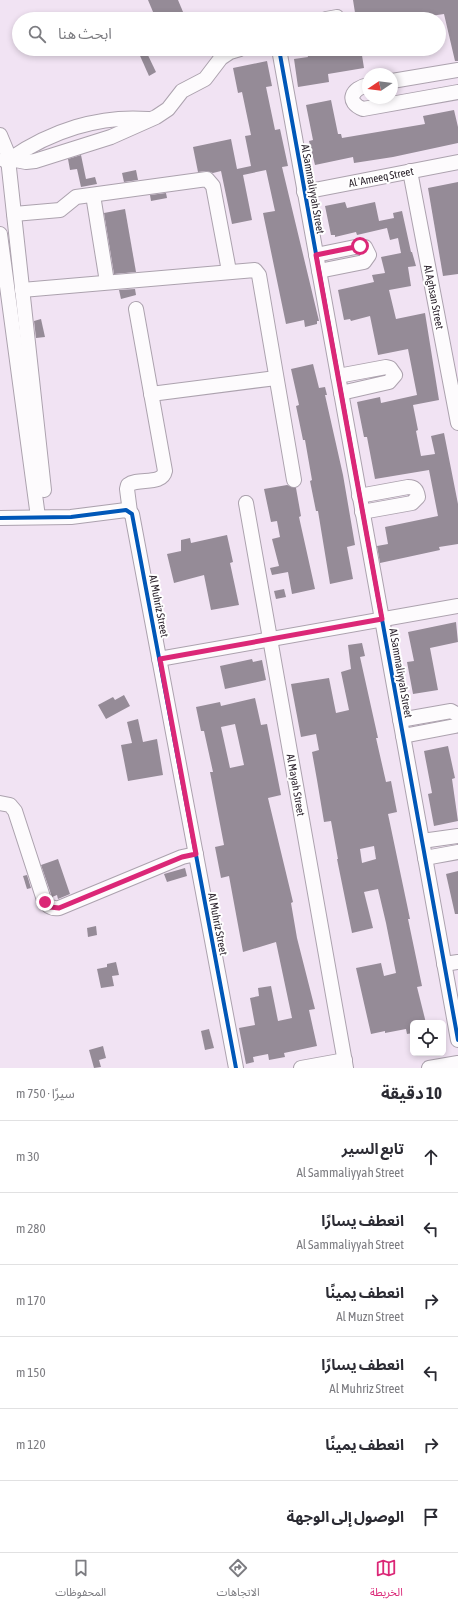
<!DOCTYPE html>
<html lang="ar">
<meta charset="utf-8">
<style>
:root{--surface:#fff;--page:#f2f2f3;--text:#2b2b33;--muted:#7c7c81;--line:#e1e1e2;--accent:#db2777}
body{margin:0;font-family:"Asap Condensed","Noto Sans Arabic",sans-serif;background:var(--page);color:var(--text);direction:rtl}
.controls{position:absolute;right:12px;bottom:12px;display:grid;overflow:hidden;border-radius:6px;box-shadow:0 2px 6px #0003}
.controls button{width:36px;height:36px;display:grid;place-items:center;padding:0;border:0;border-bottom:1px solid var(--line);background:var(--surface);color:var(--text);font:20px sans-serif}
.compass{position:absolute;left:362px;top:68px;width:36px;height:36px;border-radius:50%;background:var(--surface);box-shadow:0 2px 6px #0003;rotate:257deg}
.stop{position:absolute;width:12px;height:12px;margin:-9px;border:3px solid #db2777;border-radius:50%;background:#fff}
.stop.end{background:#db2777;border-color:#fff;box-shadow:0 1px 4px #0008}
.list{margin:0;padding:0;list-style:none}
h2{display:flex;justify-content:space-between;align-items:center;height:52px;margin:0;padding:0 16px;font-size:17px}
h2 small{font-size:13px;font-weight:400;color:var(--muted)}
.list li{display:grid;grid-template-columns:26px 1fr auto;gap:12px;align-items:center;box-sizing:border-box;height:72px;padding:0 16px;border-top:1px solid var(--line)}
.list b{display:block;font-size:15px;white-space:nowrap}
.list p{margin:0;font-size:13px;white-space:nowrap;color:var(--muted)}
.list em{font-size:13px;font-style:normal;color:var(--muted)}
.icon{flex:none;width:22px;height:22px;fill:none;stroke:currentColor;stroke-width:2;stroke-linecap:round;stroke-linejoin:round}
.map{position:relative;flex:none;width:458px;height:1068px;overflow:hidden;direction:ltr}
.search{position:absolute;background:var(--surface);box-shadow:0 2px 6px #0003;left:12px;right:12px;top:12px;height:44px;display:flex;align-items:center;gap:10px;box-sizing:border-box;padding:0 14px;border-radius:22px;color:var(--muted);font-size:15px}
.sheet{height:484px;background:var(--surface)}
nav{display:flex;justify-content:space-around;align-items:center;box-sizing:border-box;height:56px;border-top:1px solid var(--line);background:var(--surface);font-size:11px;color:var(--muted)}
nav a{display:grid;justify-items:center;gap:2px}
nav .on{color:var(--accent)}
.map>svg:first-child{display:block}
</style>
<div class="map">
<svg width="458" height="1068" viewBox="0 0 458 1068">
<rect width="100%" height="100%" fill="#f1e3f3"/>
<g fill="#958b97" fill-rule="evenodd">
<path d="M148,0H178L186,19H156Z"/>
<path d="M353,0H458V61H455L444,14L424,17L423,12L390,19H356Z"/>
<path d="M137,49H145L156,72L149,76Z"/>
<path d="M306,49H361L364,68L328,74L329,82L298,87L294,59L308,57Z"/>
<path d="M267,61L272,86L266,87L275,130L280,129L288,166L282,167L319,321H317V324L305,327L304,320L286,324L263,213L275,211L266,170L243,175L252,220L232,224L221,171L213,173L206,171L198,172L193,147L231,139L237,169L251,166L245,136L251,135L242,92L238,93L233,68Z"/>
<path d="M331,100L338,134H341L342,138L425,124L423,116L454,110L458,127V143L393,157L354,163L353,157L315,165L309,141L313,140L306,105Z"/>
<path d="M81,155L86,179L95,177L97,184L81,187L77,169L70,170L68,159Z"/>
<path d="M136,170L138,180L124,182L122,173Z"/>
<path d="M458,182V274L443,276L428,188Z"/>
<path d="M166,193L167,198L151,201L150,195Z"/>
<path d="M345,202L347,208L375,202L379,221L394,218L393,213L402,211L411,252H412L416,266L408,267L411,286L389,290L396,319L425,313L439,400L413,405L418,430L416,431L421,456L435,454L431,436L444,433L458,504V544L439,547L440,550L380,563L377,546L388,544L385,527L438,516L429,470L375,479L367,437H364L357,402L380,397L381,403L417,395L408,349L378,355L370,316L351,321L350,319L344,320L338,290L374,282L372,275L385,273L381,257L401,253L398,238L390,240L387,228L357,235L356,232L335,237V235H331L325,206Z"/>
<path d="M125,209L136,272L114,274L104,213Z"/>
<path d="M135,289L136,295L121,299L119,290Z"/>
<path d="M41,319L45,337L36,338L34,321Z"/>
<path d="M313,364L319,388L325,387L327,395H325L343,475L355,545L347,547L353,579L330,584L318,511H316L310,481L312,480L305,440H303L296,406L299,405L291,369Z"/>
<path d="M287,485L296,488L301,516L299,517L315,589L292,594L288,572L272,575L270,568L279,566L272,539L280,537L277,521L271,522L264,489Z"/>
<path d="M227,535L233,562L230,563L239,605L211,610L204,575L174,583L167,554L181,551V540L190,538L191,543Z"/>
<path d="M284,589L286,597L276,599L274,591Z"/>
<path d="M456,622L458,642L430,648L438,690L413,694L407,662L414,661L408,632Z"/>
<path d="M362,643L365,656L360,657L378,738H376L386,782L391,781L397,812L388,814L410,919H408L422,986L417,987L426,1023H413V1033L407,1034L406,1029L385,1033V1031L371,1034L356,968L381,963L384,976L396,973L386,923L378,889L364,892L373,928L352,933L337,859H338L331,821L324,822L317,780L312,752L319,750L316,734L301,737L291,684L329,678L336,713L349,710L341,672L351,669L348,645ZM374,846L376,859L362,863L360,849Z"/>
<path d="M252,659L253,662L262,660L266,680L225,689L220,666Z"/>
<path d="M124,695L130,706L106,719L98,705L113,697L115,700Z"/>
<path d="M255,698L261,725L267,724L281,795L268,798L293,902L291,903L297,938L315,1009L309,1010L317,1046L284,1053L285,1057L269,1060L268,1054L253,1057L254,1062L246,1064L239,1028L255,1025L250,998L259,996L258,988L271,986L278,1021L292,1018L276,942L243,952L229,876L221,878L215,847L224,845L210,772H213L204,731H201L196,707L220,702L221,706ZM235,724L244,765L230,768L221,727Z"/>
<path d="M138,719L143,742L157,739L163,775L128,781L121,745L132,743L127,722Z"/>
<path d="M448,746L455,778L452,779L458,821L434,826L428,794L432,793L424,751Z"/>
<path d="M58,859L70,894L58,899L57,895L52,897L41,865Z"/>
<path d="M185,868L187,876L167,882L164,874Z"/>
<path d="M458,871V914H455L446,874Z"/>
<path d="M27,875L31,888L27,889L23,876Z"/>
<path d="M96,926L97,935L88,937L87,928Z"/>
<path d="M116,962L119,975L112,976L114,986L101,988L97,969L107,967V964Z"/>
<path d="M209,1029L214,1048L205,1050L201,1031Z"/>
<path d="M103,1046L106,1058L99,1060L101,1067L94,1068L89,1050Z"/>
</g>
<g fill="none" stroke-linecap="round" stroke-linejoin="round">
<defs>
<g id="minor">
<path d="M326,19L337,17"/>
<path d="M279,49L458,1040"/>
<path d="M392,81L458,70"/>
<path d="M368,85C352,88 345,102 363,109L458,92"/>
<path d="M0,135L10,159L26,162L35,161L111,137L156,117L168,109L182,91L205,79L221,58L230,52L240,49"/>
<path d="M8,159L44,490"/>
<path d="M4,160L10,159C51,131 99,115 148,119"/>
<path d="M410,171L458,423"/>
<path d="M304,192L458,162"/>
<path d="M93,195L107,282"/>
<path d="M14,214L60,210L76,197L207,179L213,186L229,271"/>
<path d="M0,234L38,517"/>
<path d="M316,255L360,246L365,247L369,255L364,262L319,271"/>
<path d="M22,290L255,270L259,275L294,480"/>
<path d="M338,376L386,367L390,368L395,375L389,382L341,393"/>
<path d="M151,394L276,378"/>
<path d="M359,496L408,487C415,487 417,490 418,497L412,503L362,512"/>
<path d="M246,503L346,1068"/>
<path d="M130,512L127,489L128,485C138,477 162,486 165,471L136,309"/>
<path d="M0,518L71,517L126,510L132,514L236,1068"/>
<path d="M159,659L458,606"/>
<path d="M400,720L451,711L458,715"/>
<path d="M403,736L455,726L458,724"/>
<path d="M0,803L10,805L15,811L44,900C47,906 52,909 59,908L182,857L196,854"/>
<path d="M422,841L458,836"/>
<path d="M425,858L458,852"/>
<path d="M444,964L458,962"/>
<path d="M301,1068L345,1060"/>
<path d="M429,1068L458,1063"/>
</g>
</defs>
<use href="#minor" stroke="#aca2ae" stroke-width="16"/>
<use href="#minor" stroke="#fdfbfd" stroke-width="14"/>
<defs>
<g id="cycleway">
<path d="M279,49L458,1040"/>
<path d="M0,518L71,517L126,510L132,514L236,1068"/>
</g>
</defs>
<use href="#cycleway" stroke="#fff" stroke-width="6"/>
<use href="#cycleway" stroke="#0057b8" stroke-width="4"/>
</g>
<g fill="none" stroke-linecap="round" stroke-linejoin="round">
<path stroke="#db2777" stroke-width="5" d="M45,902L50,907L59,908L182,857L196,854L160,659L382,619L316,255L360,246"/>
</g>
<g text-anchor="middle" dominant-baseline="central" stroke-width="4" stroke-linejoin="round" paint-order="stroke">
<g font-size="11" fill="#281f29" stroke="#fff">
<text transform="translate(381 177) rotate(-11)">Al 'Ameeq Street</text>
<text transform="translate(313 189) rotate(80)">Al Sammaliyyah Street</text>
<text transform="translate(434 297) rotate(79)">Al Aghsan Street</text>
<text transform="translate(159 606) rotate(79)">Al Muhriz Street</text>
<text transform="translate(401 673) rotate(80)">Al Sammaliyyah Street</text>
<text transform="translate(296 785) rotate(80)">Al Mayah Street</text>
<text transform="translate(218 924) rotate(79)">Al Muhriz Street</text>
</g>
</g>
</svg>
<div class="controls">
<button><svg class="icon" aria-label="locate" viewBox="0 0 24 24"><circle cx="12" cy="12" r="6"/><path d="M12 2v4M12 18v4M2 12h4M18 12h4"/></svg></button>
</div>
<svg class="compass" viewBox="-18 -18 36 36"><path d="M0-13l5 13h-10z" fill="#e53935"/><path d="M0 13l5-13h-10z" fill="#7c7c81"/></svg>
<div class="stop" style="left:360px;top:246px"></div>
<div class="stop end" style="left:45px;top:902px"></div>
<div class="search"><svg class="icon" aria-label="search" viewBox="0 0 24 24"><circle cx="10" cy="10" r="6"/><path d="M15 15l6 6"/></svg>ابحث هنا</div>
</div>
<section class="sheet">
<h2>10 دقيقة<small>سيرًا · 750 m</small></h2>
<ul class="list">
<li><svg class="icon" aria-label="ahead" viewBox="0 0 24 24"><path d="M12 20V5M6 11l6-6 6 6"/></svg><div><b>تابع السير</b><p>Al Sammaliyyah Street</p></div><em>30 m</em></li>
<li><svg class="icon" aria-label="left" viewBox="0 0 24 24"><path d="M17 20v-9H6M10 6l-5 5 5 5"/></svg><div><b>انعطف يسارًا</b><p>Al Sammaliyyah Street</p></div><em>280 m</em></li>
<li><svg class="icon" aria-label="right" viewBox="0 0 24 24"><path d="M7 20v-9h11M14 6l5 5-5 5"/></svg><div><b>انعطف يمينًا</b><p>Al Muzn Street</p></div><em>170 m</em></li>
<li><svg class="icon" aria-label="left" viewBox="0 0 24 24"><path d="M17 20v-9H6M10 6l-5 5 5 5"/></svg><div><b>انعطف يسارًا</b><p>Al Muhriz Street</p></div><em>150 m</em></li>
<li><svg class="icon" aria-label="right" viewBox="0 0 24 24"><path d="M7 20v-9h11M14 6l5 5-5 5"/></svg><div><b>انعطف يمينًا</b></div><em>120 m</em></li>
<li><svg class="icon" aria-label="arrive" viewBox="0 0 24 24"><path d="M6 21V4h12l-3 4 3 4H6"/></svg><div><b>الوصول إلى الوجهة</b></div></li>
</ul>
</section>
<nav>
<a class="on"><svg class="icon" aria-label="map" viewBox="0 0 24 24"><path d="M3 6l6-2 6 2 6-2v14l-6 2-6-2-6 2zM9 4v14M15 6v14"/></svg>الخريطة</a>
<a><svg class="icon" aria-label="directions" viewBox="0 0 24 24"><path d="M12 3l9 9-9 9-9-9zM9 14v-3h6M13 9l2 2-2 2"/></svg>الاتجاهات</a>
<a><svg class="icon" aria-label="saved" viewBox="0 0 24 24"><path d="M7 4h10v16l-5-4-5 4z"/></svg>المحفوظات</a>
</nav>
